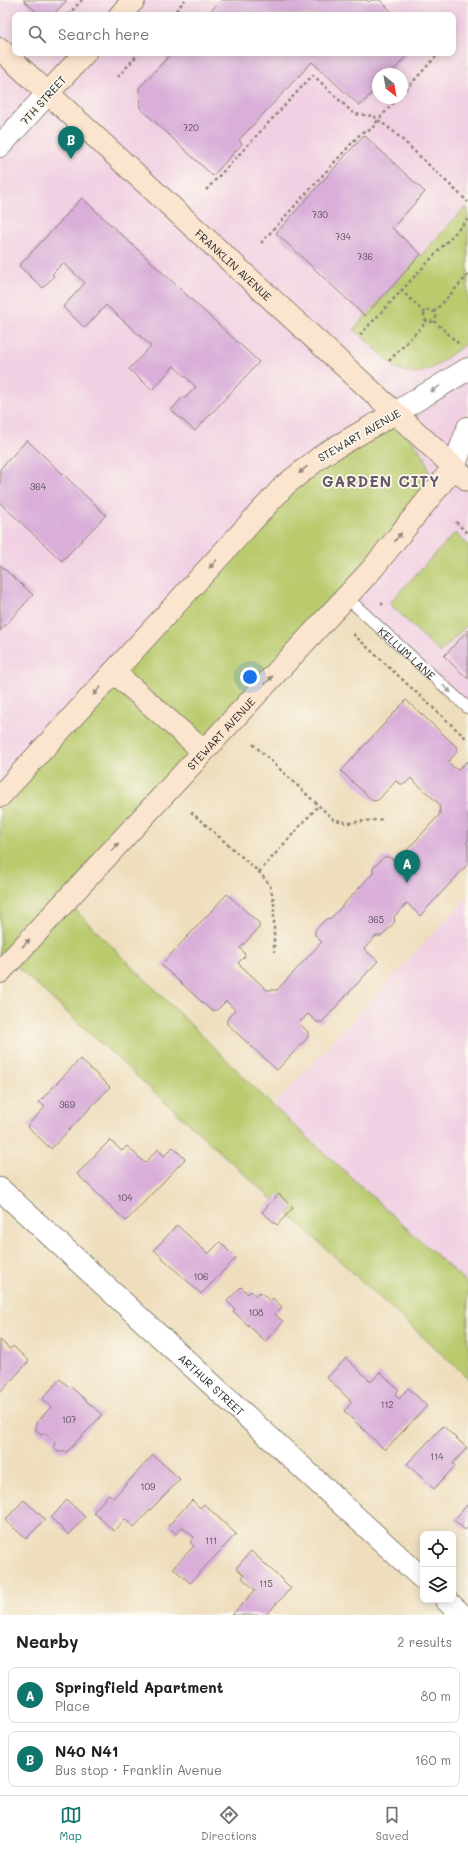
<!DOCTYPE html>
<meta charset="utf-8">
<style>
:root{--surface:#fff;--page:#f6f6f6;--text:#202124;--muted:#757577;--line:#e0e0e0;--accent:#0f766e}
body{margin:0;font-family:Mali,sans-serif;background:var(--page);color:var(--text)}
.controls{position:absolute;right:12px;bottom:12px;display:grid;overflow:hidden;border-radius:8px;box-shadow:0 2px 10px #0003}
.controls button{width:36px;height:36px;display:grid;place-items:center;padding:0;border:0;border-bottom:1px solid var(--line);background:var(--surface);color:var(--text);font:20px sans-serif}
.compass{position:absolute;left:372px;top:68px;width:36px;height:36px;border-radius:50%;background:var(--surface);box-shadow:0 2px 10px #0003;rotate:149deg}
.you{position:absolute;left:250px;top:677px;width:14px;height:14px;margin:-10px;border:3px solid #fff;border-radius:50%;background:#1a73e8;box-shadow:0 0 0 6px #1a73e833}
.badge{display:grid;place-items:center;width:26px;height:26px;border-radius:50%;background:var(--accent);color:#fff;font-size:13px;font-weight:700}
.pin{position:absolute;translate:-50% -33px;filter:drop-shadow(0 1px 2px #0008)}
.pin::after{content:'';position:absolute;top:21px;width:14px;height:12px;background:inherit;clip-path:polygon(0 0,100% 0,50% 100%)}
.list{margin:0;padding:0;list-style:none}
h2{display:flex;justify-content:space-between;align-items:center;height:52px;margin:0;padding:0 16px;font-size:17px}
h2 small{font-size:13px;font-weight:400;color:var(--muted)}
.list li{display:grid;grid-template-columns:26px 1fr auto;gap:12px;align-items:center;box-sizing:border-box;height:56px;margin:0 8px 8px;padding:0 8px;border:1px solid var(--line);border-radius:8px}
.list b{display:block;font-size:15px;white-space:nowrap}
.list p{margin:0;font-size:13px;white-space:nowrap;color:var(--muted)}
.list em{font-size:13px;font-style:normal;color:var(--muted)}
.icon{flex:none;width:22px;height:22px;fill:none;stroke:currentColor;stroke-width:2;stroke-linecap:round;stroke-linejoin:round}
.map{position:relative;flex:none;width:468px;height:1615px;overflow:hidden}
.search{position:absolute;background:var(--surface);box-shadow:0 2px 10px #0003;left:12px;right:12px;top:12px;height:44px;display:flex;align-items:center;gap:10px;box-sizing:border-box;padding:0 14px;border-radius:8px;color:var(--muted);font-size:15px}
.sheet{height:180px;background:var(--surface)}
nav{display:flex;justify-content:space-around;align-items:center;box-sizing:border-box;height:56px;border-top:1px solid var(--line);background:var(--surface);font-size:11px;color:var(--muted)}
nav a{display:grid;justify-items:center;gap:2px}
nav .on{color:var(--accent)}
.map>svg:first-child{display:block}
</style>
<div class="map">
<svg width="468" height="1615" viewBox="0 0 468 1615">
<rect width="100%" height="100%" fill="#fbf7ec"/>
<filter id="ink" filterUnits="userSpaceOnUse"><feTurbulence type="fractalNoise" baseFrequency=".025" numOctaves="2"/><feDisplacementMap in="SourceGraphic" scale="8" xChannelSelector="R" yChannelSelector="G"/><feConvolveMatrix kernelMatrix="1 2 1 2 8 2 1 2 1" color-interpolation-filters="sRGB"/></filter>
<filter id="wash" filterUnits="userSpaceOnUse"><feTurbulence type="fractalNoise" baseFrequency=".012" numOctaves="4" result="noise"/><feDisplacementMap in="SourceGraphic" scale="16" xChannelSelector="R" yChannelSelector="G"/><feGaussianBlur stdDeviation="0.9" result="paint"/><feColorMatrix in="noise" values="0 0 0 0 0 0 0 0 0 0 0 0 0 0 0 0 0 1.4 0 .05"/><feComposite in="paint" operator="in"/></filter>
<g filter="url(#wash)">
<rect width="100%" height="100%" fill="#eedebd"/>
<g fill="#f1d0e3" fill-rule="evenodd">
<path d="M0,0H468V708L346,597L0,794ZM15,15H453V53H15ZM378,74H402V98H378Z"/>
<path d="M468,896V1284L273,1106Z"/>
</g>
<g fill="#bacb6e" stroke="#727b4c">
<path d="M465,207L468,209V342L433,368L415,374L397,369L354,329Z"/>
<path d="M389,425L409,437L425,457L430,477L427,500L70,905L273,1106L468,1284V1378L14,964L0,979V794L330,446Z"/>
<path d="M455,533L468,545V624L440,653L389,603Z"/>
</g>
<g id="blocks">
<g fill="#d9aed9">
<path d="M23,0H67L53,15H40Z"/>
<path d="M221,0H366L369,2L371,0H380L395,15H207Z"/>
<path d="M172,53H409L390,74H378V86L360,106L312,62L239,140L242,144L213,176L140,108L139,88Z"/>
<path d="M364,135L425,192L392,228L421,254L365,316L276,233Z"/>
<path d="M82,198L259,362L195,431L171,410L184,396L185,398L196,387L174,366L152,390L129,369L151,346L106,305L85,328L63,307L85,283L63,263L52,274L54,276L43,288L19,266Z"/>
<path d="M27,440L106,515L62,561L0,503V469Z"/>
<path d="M0,565L33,595L0,631Z"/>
<path d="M468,630V679L444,656Z"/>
<path d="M406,700L457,747V752L448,762L457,770L468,761V841L466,843L468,844V864L420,916L407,903L394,917L395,922L382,936H376L364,949L378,961L322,1022H317L308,1014L299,1023L308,1032V1037L277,1070L227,1024V1019L235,1010L226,1001L217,1010L212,1011L161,965L227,894L259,923V928L240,948L244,952L245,956L238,963L267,990H277L322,942L315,935V930L326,919L331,918L373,873V868L384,857H389L396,862L440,814L439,804L411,778L405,784H400L396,781L378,800L373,801L341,771Z"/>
<path d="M80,1059L110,1087L51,1149L27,1126L45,1107L39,1102Z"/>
<path d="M110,1140L122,1151L127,1146L145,1163L158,1149L164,1156L173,1147L185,1159L126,1221L77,1174Z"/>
<path d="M279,1194L293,1208L277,1225L262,1212Z"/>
<path d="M177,1225L208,1254L220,1242L236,1258L201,1294L154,1250Z"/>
<path d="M241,1287L248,1294L251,1291L256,1296L260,1292L270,1301L273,1298L282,1307L275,1314L283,1322L265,1341L233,1311L235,1309L227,1301Z"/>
<path d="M0,1340L10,1349L13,1346L29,1361L0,1393Z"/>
<path d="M346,1358L371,1382L380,1372L399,1390L395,1394L399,1399L408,1388L427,1406L385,1450L344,1411L352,1402L327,1378Z"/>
<path d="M60,1379L69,1387L70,1386L102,1415L67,1452H58L54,1447L55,1442L45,1433L41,1435L36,1430V1423L51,1407L42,1399Z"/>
<path d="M443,1426L467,1448L453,1463L455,1466L434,1489L407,1464Z"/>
<path d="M153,1455L180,1479L134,1527L125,1519L114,1531L93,1512L109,1494L113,1498Z"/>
<path d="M24,1500L45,1519L26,1539L5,1520Z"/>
<path d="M67,1500L85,1517L69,1535L51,1518Z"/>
<path d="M192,1500L200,1508L204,1504L236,1534L190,1583L173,1568L194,1546L190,1542L194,1537L182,1527L176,1534L168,1526Z"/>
<path d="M468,1504V1527L465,1530L454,1520Z"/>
<path d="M251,1551L291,1588L266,1615H232L255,1590L242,1578L244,1575L236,1568Z"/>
</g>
</g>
</g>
<g filter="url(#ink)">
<use href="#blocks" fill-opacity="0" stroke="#8c8474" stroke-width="1"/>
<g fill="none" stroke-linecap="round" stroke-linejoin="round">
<defs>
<g id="lane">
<path id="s1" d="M346,597L468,708"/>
</g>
<g id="street">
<path d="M0,146L48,93"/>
<path d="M395,413L468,369"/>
<path d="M454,467L468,428"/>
<path id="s2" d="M0,1189L423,1579"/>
<path d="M446,1600L462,1615"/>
</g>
<g id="secondary">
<path d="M120,15L134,0"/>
<path id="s3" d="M0,49L468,480"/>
<path d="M48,93L85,53"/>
<path d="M114,672L203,751"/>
<path d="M0,796L284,486L324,454L395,413"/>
<path id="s4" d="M0,972L373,568L454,467"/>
</g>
</defs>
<use href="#lane" stroke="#8c8474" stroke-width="13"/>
<use href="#street" stroke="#8c8474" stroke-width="24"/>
<use href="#secondary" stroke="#8c8474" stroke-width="24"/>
<g stroke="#8c8474" stroke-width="2.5" stroke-dasharray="3 3" stroke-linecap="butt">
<path d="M68,15L82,0"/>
<path d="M172,15L185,0"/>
<path d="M118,77L139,53"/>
<path d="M402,94L439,53"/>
<path d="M398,98L378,120L393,131L468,202"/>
<path d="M206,190L313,75L354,114L374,116L378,120L371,130L362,132L261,243"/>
<path d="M401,290L425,313"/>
<circle cx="430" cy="316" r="6"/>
<path d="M434,312L468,275"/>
<path d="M434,321L460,345"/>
<path d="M360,335L468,219"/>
<path d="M389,361L427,321"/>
<path d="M456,522L468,534"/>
<path d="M381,605L385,601"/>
<path d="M353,634L468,740"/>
<path d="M253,744L333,819L347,823L384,819"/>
<path d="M191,812L259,872L270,885L274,902V952"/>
<path d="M259,872L318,806"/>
</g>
<use href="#lane" stroke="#fff" stroke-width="11"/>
<use href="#street" stroke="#fff" stroke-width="22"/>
<use href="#secondary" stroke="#fbe5cf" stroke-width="22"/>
</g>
<defs><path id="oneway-solid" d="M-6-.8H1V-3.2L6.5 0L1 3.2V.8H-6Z"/></defs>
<g fill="#a0a0a0">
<use href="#oneway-solid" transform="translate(435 389) rotate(149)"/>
<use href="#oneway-solid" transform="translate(447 689) rotate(42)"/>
</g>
<g fill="#93887d">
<use href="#oneway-solid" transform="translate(303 470) rotate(139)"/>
<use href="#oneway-solid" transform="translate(398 537) rotate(-52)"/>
<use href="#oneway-solid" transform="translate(213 564) rotate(132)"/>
<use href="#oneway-solid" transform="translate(269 680) rotate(-47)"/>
<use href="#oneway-solid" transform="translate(97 691) rotate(133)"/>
<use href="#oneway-solid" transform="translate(115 847) rotate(-47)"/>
<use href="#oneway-solid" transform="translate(26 943) rotate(-47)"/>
</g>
</g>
<g text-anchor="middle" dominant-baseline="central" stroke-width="3.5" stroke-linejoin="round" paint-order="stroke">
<g font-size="9" fill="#564c56">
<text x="191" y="127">720</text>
<text x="320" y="214">730</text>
<text x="343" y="236">734</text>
<text x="365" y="256">736</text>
<text x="38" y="486">364</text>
<text x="376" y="919">365</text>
<text x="67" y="1104">369</text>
<text x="125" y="1197">104</text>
<text x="201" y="1276">106</text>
<text x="256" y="1312">108</text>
<text x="387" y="1404">112</text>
<text x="69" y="1419">107</text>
<text x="437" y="1456">114</text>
<text x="148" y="1486">109</text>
<text x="211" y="1540">111</text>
<text x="266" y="1583">115</text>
</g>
<g font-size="11" fill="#2b2b2b" stroke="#fbf7ec">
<text transform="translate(43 100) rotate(-48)">7TH STREET</text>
<text stroke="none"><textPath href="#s3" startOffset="318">FRANKLIN AVENUE</textPath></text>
<text transform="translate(359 435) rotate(-30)">STEWART AVENUE</text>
<text stroke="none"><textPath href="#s1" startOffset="83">KELLUM LANE</textPath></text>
<text stroke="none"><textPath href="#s4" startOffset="325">STEWART AVENUE</textPath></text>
<text stroke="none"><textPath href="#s2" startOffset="288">ARTHUR STREET</textPath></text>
</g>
<g font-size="15" font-weight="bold" letter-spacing="1" fill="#685968" stroke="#fbf7ec">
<text x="381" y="481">GARDEN CITY</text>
</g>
</g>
</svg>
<div class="controls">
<button><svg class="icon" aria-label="locate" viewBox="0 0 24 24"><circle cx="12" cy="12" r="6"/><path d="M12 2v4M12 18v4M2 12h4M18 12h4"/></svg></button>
<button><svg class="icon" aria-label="layers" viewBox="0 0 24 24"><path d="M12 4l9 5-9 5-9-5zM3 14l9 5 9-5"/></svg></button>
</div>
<svg class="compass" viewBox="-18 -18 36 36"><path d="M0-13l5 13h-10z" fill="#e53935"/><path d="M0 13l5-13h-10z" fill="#757577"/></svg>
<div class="you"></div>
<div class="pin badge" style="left:407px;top:883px">A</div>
<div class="pin badge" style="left:71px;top:159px">B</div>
<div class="search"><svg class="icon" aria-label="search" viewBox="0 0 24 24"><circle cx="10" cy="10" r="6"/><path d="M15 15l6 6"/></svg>Search here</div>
</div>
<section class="sheet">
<h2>Nearby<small>2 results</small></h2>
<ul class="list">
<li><span class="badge">A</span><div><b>Springfield Apartment</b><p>Place</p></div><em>80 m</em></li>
<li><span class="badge">B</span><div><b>N40 N41</b><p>Bus stop · Franklin Avenue</p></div><em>160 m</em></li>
</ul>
</section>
<nav>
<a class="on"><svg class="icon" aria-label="map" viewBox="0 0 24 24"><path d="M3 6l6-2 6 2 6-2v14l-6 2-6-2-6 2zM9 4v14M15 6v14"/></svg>Map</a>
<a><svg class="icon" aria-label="directions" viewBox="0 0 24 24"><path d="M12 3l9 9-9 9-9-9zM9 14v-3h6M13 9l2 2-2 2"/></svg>Directions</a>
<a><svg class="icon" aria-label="saved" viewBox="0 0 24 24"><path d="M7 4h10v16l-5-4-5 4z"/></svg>Saved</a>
</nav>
